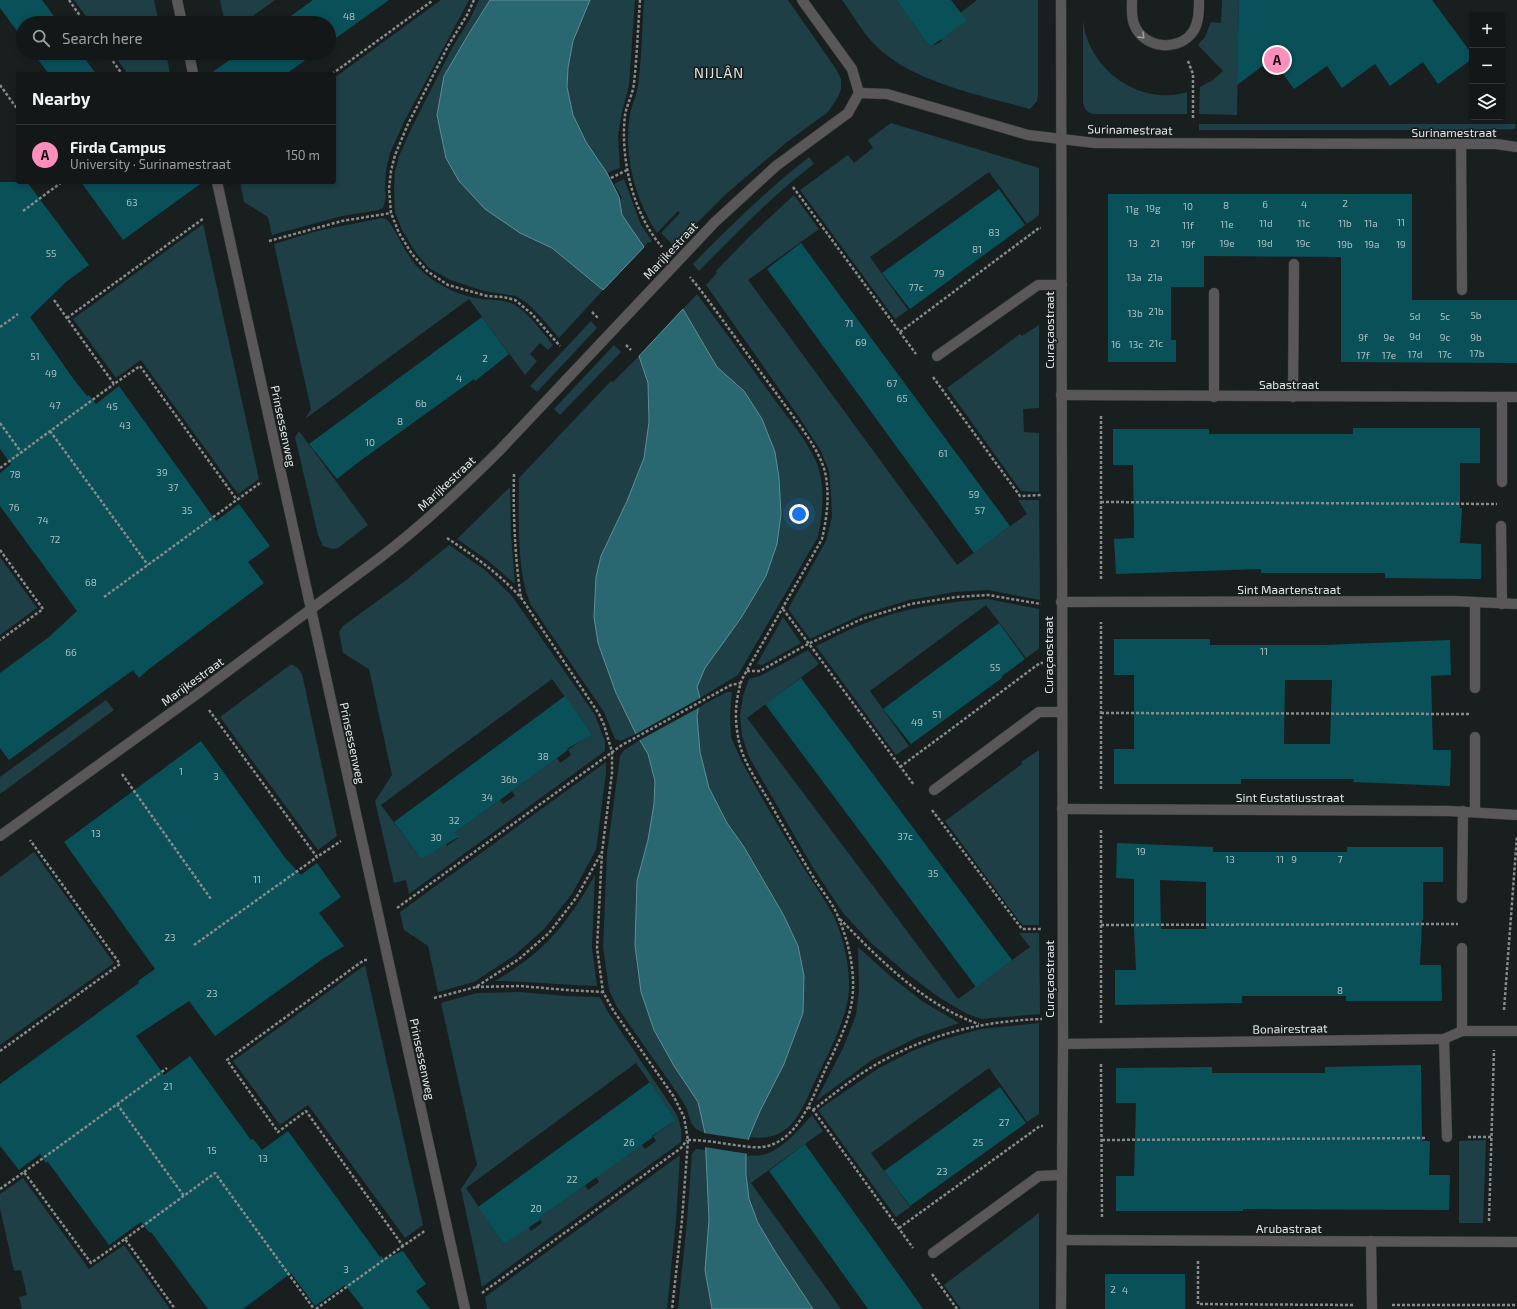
<!DOCTYPE html>
<meta charset="utf-8">
<style>
:root{--surface:#131717;--page:#1c2020;--text:#f1f3f6;--muted:#9d9fa1;--line:#323636;--accent:#fe8ebc}
body{margin:0;font-family:"Exo 2",sans-serif;background:var(--page);color:var(--text)}
.controls{position:absolute;right:12px;top:12px;display:grid;overflow:hidden;border-radius:4px;box-shadow:0 2px 6px #0003}
.controls button{width:36px;height:36px;display:grid;place-items:center;padding:0;border:0;border-bottom:1px solid var(--line);background:var(--surface);color:var(--text);font:20px sans-serif}
.you{position:absolute;left:799px;top:514px;width:14px;height:14px;margin:-10px;border:3px solid #fff;border-radius:50%;background:#1a73e8;box-shadow:0 0 0 6px #1a73e833}
.badge{display:grid;place-items:center;width:26px;height:26px;border-radius:50%;background:var(--accent);color:#111;font-size:13px;font-weight:700}
.pin{position:absolute;translate:-50% -50%;border:2px solid #fff;box-shadow:0 1px 4px #0006}
.list{margin:0;padding:0;list-style:none}
h2{display:flex;justify-content:space-between;align-items:center;height:52px;margin:0;padding:0 16px;font-size:17px}
h2 small{font-size:13px;font-weight:400;color:var(--muted)}
.list li{display:grid;grid-template-columns:26px 1fr auto;gap:12px;align-items:center;box-sizing:border-box;height:60px;padding:0 16px;border-top:1px solid var(--line)}
.list b{display:block;font-size:15px;white-space:nowrap}
.list p{margin:0;font-size:13px;white-space:nowrap;color:var(--muted)}
.list em{font-size:13px;font-style:normal;color:var(--muted)}
.icon{flex:none;width:22px;height:22px;fill:none;stroke:currentColor;stroke-width:2;stroke-linecap:round;stroke-linejoin:round}
.map{position:relative;flex:none;width:1517px;height:1309px;overflow:hidden}
.search{position:absolute;background:var(--surface);box-shadow:0 2px 6px #0003;left:16px;top:16px;width:320px;height:44px;display:flex;align-items:center;gap:10px;box-sizing:border-box;padding:0 14px;border-radius:22px;color:var(--muted);font-size:15px}
.panel{position:absolute;background:var(--surface);box-shadow:0 2px 6px #0003;left:16px;top:72px;width:320px;height:112px;border-radius:4px}
.map>svg:first-child{display:block}
</style>
<div class="map">
<svg width="1517" height="1309" viewBox="0 0 1517 1309">
<rect width="100%" height="100%" fill="#191f1f"/>
<g fill="#1d3f45" fill-rule="evenodd">
<path d="M74,0H154L159,23H91Z"/>
<path d="M220,0H275L243,23H225Z"/>
<path d="M441,0H469L404,122L390,153L386,170L385,189L386,198L383,208L379,210L342,216L272,235L268,217L244,202L240,182H334V78Z"/>
<path d="M479,0H490L468,35L444,76L437,115L446,158L520,233L552,248L603,290L559,338L540,316L527,303L516,296L484,291L450,280L429,268L416,253L402,230L395,212L394,190L395,172L399,156L412,127L452,48L471,17Z"/>
<path d="M590,0H635L629,85L622,112L618,136L620,168L607,173C575,127 558,100 572,42C576,28 586,14 590,0Z"/>
<path d="M644,0H788L836,69L841,79V89L838,97L828,112L787,142L727,193L674,246L661,233L680,213L678,211L657,233C635,199 623,155 630,114C632,104 637,95 638,85C642,57 642,28 644,0Z"/>
<path d="M842,0H896L930,47L934,44L935,45L942,41L941,39L966,21L960,13L977,0H1038V94L1037,101L1030,109C980,95 915,83 877,47C863,34 853,15 842,0Z"/>
<path d="M1222,0H1239L1237,115L1199,114L1200,87L1213,80L1223,71L1198,45L1205,37L1211,22L1221,23Z"/>
<path d="M1083,18C1086,68 1139,107 1187,92V114H1094C1087,113 1084,109 1083,102Z"/>
<path d="M112,53H166L170,74H128Z"/>
<path d="M891,123L1039,168V215L1027,224L989,172L870,257L908,310L895,319L800,190L848,155L854,163L873,148L868,140Z"/>
<path d="M1199,124H1515L1516,127L1515,129L1471,130H1199Z"/>
<path d="M809,157L814,164C772,196 736,233 699,271L693,264C730,226 767,190 809,157Z"/>
<path d="M624,179L641,225L652,241L650,243L648,242L644,247L622,215L619,200L622,198L614,184Z"/>
<path d="M794,195L819,229L748,280L957,565L1027,514L1018,500H1039L1040,600L988,590L955,592L909,600L861,615L810,639L788,609L826,541L832,517L831,495L829,471L821,451L799,417L706,285L717,273L716,271L751,235Z"/>
<path d="M382,218L386,219L390,223C401,240 407,259 424,273C440,287 461,296 482,299C493,301 505,299 515,305C529,313 543,333 553,345L548,350L540,343L530,354L537,361L525,375L469,299L305,419L311,409L274,244L317,231Z"/>
<path d="M203,224L259,479L238,494L141,360L116,378L73,319Z"/>
<path d="M697,294C723,329 749,364 774,399C789,419 816,451 820,474C825,495 822,516 818,537L738,675L700,698L697,687L705,668L722,643L781,514L779,478L775,452L762,419L744,391L717,367L683,309Z"/>
<path d="M591,321L597,328L537,392L530,386Z"/>
<path d="M1039,325V408L1023,409L1024,432L1039,433V492L1021,491L947,388L1020,334L1022,336Z"/>
<path d="M614,345L621,352L560,415L554,409Z"/>
<path d="M639,356L648,383L649,422L644,458L627,501L601,556L595,595L616,693L636,734L620,741L615,739L604,712L531,605C516,571 519,515 519,478L611,381L613,382Z"/>
<path d="M299,431L368,525L338,548L333,549L323,546L318,535L295,437Z"/>
<path d="M510,487L511,535L515,584L487,560L457,539Z"/>
<path d="M449,545L485,570L512,596L595,715L605,741V751L409,894L406,880L394,883L375,801L392,775L369,669L343,653L339,632L343,626L405,581ZM552,679L592,734H590L568,750L571,755L560,763L557,758L512,791L515,796L503,804L500,800L455,833L458,838L447,846L444,841L421,859L381,805Z"/>
<path d="M0,557L37,608L0,635Z"/>
<path d="M988,599L1039,609V649L1026,658L986,605L870,691L909,746L896,755L816,646C831,639 847,630 863,624C903,608 945,602 988,599Z"/>
<path d="M783,617L801,643L762,665L757,664Z"/>
<path d="M808,650L819,664L747,718L958,999L1030,947L1019,933H1039L1040,1014L982,1019L967,1014L940,998L905,972L871,943L843,913L812,866L749,757L742,736L740,716L743,696L749,679L760,676Z"/>
<path d="M290,665H293L298,668L302,674L337,836L318,850L220,717Z"/>
<path d="M727,692H732L730,715L731,737L741,760C759,794 779,827 799,860C810,879 826,900 835,919C844,940 850,968 849,990C847,1023 823,1062 810,1092C797,1121 785,1142 749,1137L760,1111L784,1064L803,1013L804,976L798,946L784,916L744,847L727,823L709,788L700,752L697,716L699,707Z"/>
<path d="M106,700L114,710L0,794V777Z"/>
<path d="M640,740L648,754L655,781L654,804L648,840L637,881L635,945L641,992L654,1030L674,1066L698,1102L705,1133L696,1129L691,1123L686,1107L678,1094L617,1007L609,990L603,947L607,853L620,756L624,750Z"/>
<path d="M1039,750V925H1022L945,821L1022,764L1021,762Z"/>
<path d="M606,762V773L596,850L572,894L544,929L515,955L474,982L438,992L428,946L404,930L400,912Z"/>
<path d="M34,852L114,963L0,1045V877Z"/>
<path d="M595,875L592,948L597,986C563,985 529,981 495,981C504,976 513,970 521,964C553,942 576,909 595,875Z"/>
<path d="M858,947L890,976L922,1001L959,1023L918,1037L872,1060L816,1101L843,1048L856,1015L859,990Z"/>
<path d="M365,965L423,1225L405,1238L308,1105L280,1125L233,1061Z"/>
<path d="M520,992L566,996L600,997L608,1012L676,1113C680,1122 683,1133 681,1142L482,1287L461,1189L477,1165L441,1003L477,993ZM636,1063L676,1120L653,1136L656,1141L645,1149L641,1144L596,1177L599,1182L588,1190L585,1185L539,1218L542,1223L531,1231L528,1226L504,1244L466,1188Z"/>
<path d="M1039,1023V1114L1027,1122L989,1068L871,1153L910,1207L896,1217L818,1110L879,1068L912,1051L938,1041L981,1029Z"/>
<path d="M812,1115L823,1131L751,1183L841,1309H813C792,1277 757,1235 749,1198C746,1184 746,1170 746,1156C752,1155 757,1156 762,1155C783,1150 798,1130 812,1115Z"/>
<path d="M1486,1140L1483,1223H1459V1141Z"/>
<path d="M696,1149L706,1150L709,1220L705,1270L712,1309H678L687,1221L692,1154Z"/>
<path d="M680,1155L676,1220L667,1309H487L485,1297Z"/>
<path d="M23,1178L89,1269L124,1245L170,1309H22L19,1297L27,1295L21,1270L14,1271L0,1208V1194Z"/>
<path d="M1039,1213V1309H961L944,1285Z"/>
</g>
<g fill="#2a6871" stroke="#618e94">
<path d="M490,0H590L573,41L568,68L567,87L573,115L586,142L607,173L619,197L622,215L644,247L603,290L552,248L520,233L485,209L459,181L446,158L437,115L444,76L468,35Z"/>
<path d="M683,309L717,367L744,391L762,419L775,452L779,478L781,514L777,544L766,576L741,618L705,668L697,687L700,698L697,716L700,752L709,788L727,823L744,847L784,916L798,946L804,976L803,1013L784,1064L760,1111L749,1137L746,1156V1175L749,1199L758,1223L776,1253L813,1309H712L705,1270L709,1220L705,1133L698,1102L674,1066L654,1030L641,992L635,945L637,881L648,840L654,804L655,781L648,754L636,734L616,693L598,643L594,617L596,577L601,556L627,501L644,458L649,422L648,383L639,356Z"/>
</g>
<g fill="#191f1f">
<path d="M702,697V706L638,741L634,735Z"/>
<path d="M703,1133L750,1140L749,1154L704,1147Z"/>
</g>
<g fill="#0a5059" fill-rule="evenodd">
<path d="M0,0H42L59,23H23V39L0,8Z"/>
<path d="M313,0H389L329,43V23H281Z"/>
<path d="M896,0H951L967,21L930,47Z"/>
<path d="M1239,0H1432L1472,54V59L1438,84L1423,62L1390,86L1375,64L1342,88L1327,66L1294,89L1272,59L1237,85Z"/>
<path d="M33,53H81L96,74H49Z"/>
<path d="M239,53H315L286,74H210Z"/>
<path d="M0,182H27L89,265L66,282L30,317L72,377L87,396L89,395L96,404L119,386L216,521L239,504L270,546L248,562L264,583L149,669L139,678L133,670L9,760L0,748V673L49,637L77,611L0,506V473L11,464L0,449Z"/>
<path d="M81,182H203L123,240Z"/>
<path d="M999,189L1025,225L910,309L882,273Z"/>
<path d="M1108,194H1412V300H1517V363L1341,362V257L1204,256V287H1171V340H1176V362H1108Z"/>
<path d="M801,243L1010,526L974,553L767,269Z"/>
<path d="M482,317L509,354L475,381L474,379L360,461L337,479L309,444Z"/>
<path d="M1353,428H1480V463H1460V508H1462L1460,543L1481,544V579L1385,578V573H1261V569L1116,574L1114,539L1134,538L1133,465H1113V429H1209V434H1353Z"/>
<path d="M999,623L1025,659L1002,676V678L911,744L883,709Z"/>
<path d="M1114,639H1210V645H1323L1450,640L1451,675L1431,676L1433,750H1451L1450,786L1353,782L1354,779H1241V784H1114V749H1134V675H1114ZM1285,680H1332L1330,744H1284Z"/>
<path d="M801,678L1012,960L976,987L765,704Z"/>
<path d="M565,696L592,734L567,749L568,750L455,833L458,837L421,859L394,822Z"/>
<path d="M201,741L286,859L301,875L317,863L341,897L319,913L344,946L324,958L215,1036L189,1001L136,1036L164,1075L190,1056L251,1140L253,1139L262,1150L288,1131L380,1257L381,1256L384,1259L403,1251L426,1284L416,1291L430,1309H364L345,1285L315,1306L291,1273L243,1309H208L151,1232L150,1233L141,1222L109,1245L48,1162L46,1163L40,1154L19,1170L0,1146V1084L139,983L138,981L155,969L64,842Z"/>
<path d="M1117,843L1213,847V852H1347V847H1443V882H1423V920H1422L1420,965H1441L1442,1001H1346V996H1242V1003L1115,1005V970H1136L1134,929V879L1116,878ZM1160,880L1206,882V929H1161Z"/>
<path d="M1421,1065L1422,1141H1430L1429,1175H1450L1449,1210L1243,1209V1211H1116V1176H1134L1136,1103H1116V1068L1212,1067V1073H1325V1067Z"/>
<path d="M650,1082L676,1120L652,1136L653,1137L539,1218L540,1220L504,1244L478,1207Z"/>
<path d="M1000,1087L1026,1123L910,1206L884,1171Z"/>
<path d="M805,1144L904,1282L923,1309H868L831,1257L769,1171Z"/>
<rect x="1105" y="1274" width="80" height="35"/>
</g>
<g fill="none" stroke-linecap="round" stroke-linejoin="round">
<defs>
<g id="service">
<path d="M1132,0C1132,8 1131,17 1134,24C1143,49 1180,53 1194,30C1199,21 1199,10 1199,0"/>
<path d="M1461,144L1462,290"/>
<path d="M937,356L1038,285H1062"/>
<path d="M1214,397V293"/>
<path d="M1293,397L1294,264"/>
<path d="M1502,482V397"/>
<path d="M1501,526L1502,604"/>
<path d="M1475,602V688"/>
<path d="M1475,737V812"/>
<path d="M934,790L1039,712H1062"/>
<path d="M1462,898L1463,811"/>
<path d="M1462,1031V948"/>
<path d="M1444,1039L1447,1137"/>
<path d="M933,1253L1039,1176L1061,1175"/>
</g>
<g id="minor">
<path d="M177,0L182,23"/>
<path d="M802,0L852,69L859,93"/>
<path d="M1061,0L1063,1044L1061,1309"/>
<path d="M189,53L193,74"/>
<path d="M859,93L887,94L1028,135L1095,143L1496,144L1517,147"/>
<path d="M217,182L465,1309"/>
<path d="M1061,395L1517,397"/>
<path d="M1061,602L1453,601L1517,604"/>
<path d="M1062,809L1449,811L1517,815"/>
<path d="M0,836L197,694L381,557C424,524 462,488 500,450L715,222L776,166L848,113L859,93"/>
<path d="M1063,1044L1444,1039L1462,1031H1517"/>
<path d="M1062,1240L1517,1242"/>
<path d="M1371,1241L1372,1309"/>
</g>
</defs>
<use href="#service" stroke="#353b3b" stroke-width="11"/>
<use href="#minor" stroke="#353b3b" stroke-width="11"/>
<g stroke="#868b8b" stroke-width="2.5" stroke-dasharray="3 2" stroke-linecap="butt">
<path d="M69,0L85,23"/>
<path d="M474,0L467,15L448,46L408,124L395,155L391,171L389,189L391,213L399,233L412,254L427,271L448,285L487,296L503,297L515,300L532,314L560,346"/>
<path d="M640,0C638,27 637,55 634,83C633,94 627,104 625,115C620,159 633,214 662,247"/>
<path d="M107,53L122,74"/>
<path d="M1188,61L1193,74V119"/>
<path d="M332,74L432,1"/>
<path d="M0,85L18,110"/>
<path d="M611,178L627,170"/>
<path d="M793,187L916,354"/>
<path d="M23,211L62,182"/>
<path d="M269,241L342,221L391,213"/>
<path d="M54,300L114,384L140,366L237,500"/>
<path d="M592,312L598,318"/>
<path d="M67,318L204,218"/>
<path d="M0,327L18,314"/>
<path d="M900,332L1039,228H1041"/>
<path d="M626,345L631,350"/>
<path d="M933,377L1020,496L1041,495"/>
<path d="M1101,416V581"/>
<path d="M0,423L21,452"/>
<path d="M50,431L148,565"/>
<path d="M0,468L114,384"/>
<path d="M514,474C513,516 515,557 521,599"/>
<path d="M1101,502L1497,504"/>
<path d="M447,538C474,556 500,574 522,599L599,714L604,725L612,752V773L602,852L597,948L603,992L613,1010L674,1097L684,1117L688,1140L682,1220L672,1309"/>
<path d="M0,550L43,609L0,640"/>
<path d="M104,597L260,483H262"/>
<path d="M783,609L914,785"/>
<path d="M747,671H760L808,644L862,619L911,604L956,597L988,595L1041,604"/>
<path d="M209,710L317,857L341,841"/>
<path d="M1101,713L1471,714"/>
<path d="M900,767L1040,663H1043"/>
<path d="M122,774L211,899"/>
<path d="M1101,789V622"/>
<path d="M932,810L1022,929H1042"/>
<path d="M1101,830V1023"/>
<path d="M397,908L622,745L731,685L741,683"/>
<path d="M840,919C879,959 925,1006 979,1024"/>
<path d="M1101,925L1458,924"/>
<path d="M194,945L317,857"/>
<path d="M367,960H364L227,1060L278,1132L306,1111L403,1246L426,1230"/>
<path d="M476,987L520,986L567,990L603,992"/>
<path d="M434,998L476,987L519,959L549,933L576,898L602,852"/>
<path d="M1504,1010L1517,836"/>
<path d="M0,1051L120,964L30,840"/>
<path d="M1101,1064L1102,1219"/>
<path d="M117,1104L184,1196"/>
<path d="M808,1107L813,1110L913,1248"/>
<path d="M813,1110C834,1094 854,1077 877,1064C929,1034 982,1021 1042,1019"/>
<path d="M1468,1137H1491"/>
<path d="M688,1140C709,1140 730,1145 751,1147C794,1152 811,1101 825,1070C837,1045 852,1018 853,990C854,966 848,941 839,919C834,905 823,892 815,880C799,854 784,828 769,801C757,781 741,759 738,736C734,716 736,698 742,679L822,539C827,517 830,495 825,472C819,448 794,418 779,397C752,361 726,324 699,288L690,277"/>
<path d="M1102,1140L1427,1138"/>
<path d="M24,1172L167,1068"/>
<path d="M0,1189L24,1172L91,1263L125,1239L175,1309"/>
<path d="M1489,1221L1494,1050"/>
<path d="M899,1228L1040,1126H1043"/>
<path d="M125,1239L215,1173L314,1309"/>
<path d="M1198,1261V1304L1353,1305"/>
<path d="M932,1274L957,1309"/>
<path d="M482,1293L681,1148L687,1140"/>
<path d="M1392,1305H1517"/>
<path d="M316,1309L403,1246"/>
</g>
<use href="#service" stroke="#595758" stroke-width="10"/>
<use href="#minor" stroke="#595758" stroke-width="10"/>
</g>
<defs><path id="oneway-chevron" d="M-2-3.5L2.5 0L-2 3.5" fill="none" stroke-width="1.6" stroke-linecap="round" stroke-linejoin="round"/></defs>
<use stroke="#9d9e9f" href="#oneway-chevron" transform="translate(1142 36) rotate(44)"/>
<g text-anchor="middle" dominant-baseline="central" stroke-width="3.5" stroke-linejoin="round" paint-order="stroke">
<g font-size="10" fill="#abc0c3">
<text x="349" y="16">48</text>
<text x="132" y="202">63</text>
<text x="1345" y="203">2</text>
<text x="1265" y="204">6</text>
<text x="1304" y="204">4</text>
<text x="1226" y="205">8</text>
<text x="1188" y="206">10</text>
<text x="1153" y="208">19g</text>
<text x="1132" y="209">11g</text>
<text x="1401" y="222">11</text>
<text x="1266" y="223">11d</text>
<text x="1304" y="223">11c</text>
<text x="1345" y="223">11b</text>
<text x="1371" y="223">11a</text>
<text x="1227" y="224">11e</text>
<text x="1188" y="225">11f</text>
<text x="994" y="232">83</text>
<text x="1133" y="243">13</text>
<text x="1155" y="243">21</text>
<text x="1227" y="243">19e</text>
<text x="1265" y="243">19d</text>
<text x="1303" y="243">19c</text>
<text x="1188" y="244">19f</text>
<text x="1345" y="244">19b</text>
<text x="1372" y="244">19a</text>
<text x="1401" y="244">19</text>
<text x="977" y="249">81</text>
<text x="51" y="253">55</text>
<text x="939" y="273">79</text>
<text x="1134" y="277">13a</text>
<text x="1155" y="277">21a</text>
<text x="916" y="287">77c</text>
<text x="1156" y="311">21b</text>
<text x="1135" y="313">13b</text>
<text x="1476" y="315">5b</text>
<text x="1415" y="316">5d</text>
<text x="1445" y="316">5c</text>
<text x="849" y="323">71</text>
<text x="1415" y="336">9d</text>
<text x="1363" y="337">9f</text>
<text x="1389" y="337">9e</text>
<text x="1445" y="337">9c</text>
<text x="1476" y="337">9b</text>
<text x="861" y="342">69</text>
<text x="1156" y="343">21c</text>
<text x="1116" y="344">16</text>
<text x="1136" y="344">13c</text>
<text x="1477" y="353">17b</text>
<text x="1415" y="354">17d</text>
<text x="1445" y="354">17c</text>
<text x="1363" y="355">17f</text>
<text x="1389" y="355">17e</text>
<text x="35" y="356">51</text>
<text x="485" y="358">2</text>
<text x="51" y="373">49</text>
<text x="459" y="378">4</text>
<text x="892" y="383">67</text>
<text x="902" y="398">65</text>
<text x="421" y="403">6b</text>
<text x="55" y="405">47</text>
<text x="112" y="406">45</text>
<text x="400" y="421">8</text>
<text x="125" y="425">43</text>
<text x="370" y="442">10</text>
<text x="943" y="453">61</text>
<text x="162" y="472">39</text>
<text x="15" y="474">78</text>
<text x="173" y="487">37</text>
<text x="974" y="494">59</text>
<text x="14" y="507">76</text>
<text x="187" y="510">35</text>
<text x="980" y="510">57</text>
<text x="43" y="520">74</text>
<text x="55" y="539">72</text>
<text x="91" y="582">68</text>
<text x="1264" y="651">11</text>
<text x="71" y="652">66</text>
<text x="995" y="667">55</text>
<text x="937" y="714">51</text>
<text x="917" y="722">49</text>
<text x="543" y="756">38</text>
<text x="181" y="771">1</text>
<text x="216" y="776">3</text>
<text x="509" y="779">36b</text>
<text x="487" y="797">34</text>
<text x="454" y="820">32</text>
<text x="96" y="833">13</text>
<text x="905" y="836">37c</text>
<text x="436" y="837">30</text>
<text x="1141" y="851">19</text>
<text x="1230" y="859">13</text>
<text x="1280" y="859">11</text>
<text x="1294" y="859">9</text>
<text x="1340" y="859">7</text>
<text x="933" y="873">35</text>
<text x="257" y="879">11</text>
<text x="170" y="937">23</text>
<text x="1340" y="990">8</text>
<text x="212" y="993">23</text>
<text x="168" y="1086">21</text>
<text x="1004" y="1122">27</text>
<text x="629" y="1142">26</text>
<text x="978" y="1142">25</text>
<text x="212" y="1150">15</text>
<text x="263" y="1158">13</text>
<text x="942" y="1171">23</text>
<text x="572" y="1179">22</text>
<text x="536" y="1208">20</text>
<text x="346" y="1269">3</text>
<text x="1113" y="1289">2</text>
<text x="1125" y="1290">4</text>
</g>
<g font-size="12" fill="#e1e5e6" stroke="#191f1f">
<text transform="translate(1130 129) rotate(1)">Surinamestraat</text>
<text x="1454" y="132">Surinamestraat</text>
<text transform="translate(670 250) rotate(-47)">Marijkestraat</text>
<text transform="translate(1049 330) rotate(-90)">Curaçaostraat</text>
<text x="1289" y="384">Sabastraat</text>
<text transform="translate(284 426) rotate(78)">Prinsessenweg</text>
<text transform="translate(446 483) rotate(-43)">Marijkestraat</text>
<text x="1289" y="589">Sint Maartenstraat</text>
<text transform="translate(1048 655) rotate(-90)">Curaçaostraat</text>
<text transform="translate(192 681) rotate(-36)">Marijkestraat</text>
<text transform="translate(353 743) rotate(78)">Prinsessenweg</text>
<text x="1290" y="797">Sint Eustatiusstraat</text>
<text transform="translate(1049 979) rotate(-90)">Curaçaostraat</text>
<text transform="translate(1290 1028) rotate(-1)">Bonairestraat</text>
<text transform="translate(423 1059) rotate(78)">Prinsessenweg</text>
<text x="1289" y="1228">Arubastraat</text>
</g>
<g font-size="14" letter-spacing="1" fill="#e1e5e6" stroke="#191f1f">
<text x="719" y="72">NIJLÂN</text>
</g>
</g>
</svg>
<div class="controls">
<button>+</button>
<button>−</button>
<button><svg class="icon" aria-label="layers" viewBox="0 0 24 24"><path d="M12 4l9 5-9 5-9-5zM3 14l9 5 9-5"/></svg></button>
</div>
<div class="you"></div>
<div class="pin badge" style="left:1277px;top:60px">A</div>
<div class="search"><svg class="icon" aria-label="search" viewBox="0 0 24 24"><circle cx="10" cy="10" r="6"/><path d="M15 15l6 6"/></svg>Search here</div>
<section class="panel">
<h2>Nearby<small></small></h2>
<ul class="list">
<li><span class="badge">A</span><div><b>Firda Campus</b><p>University · Surinamestraat</p></div><em>150 m</em></li>
</ul>
</section>
</div>
